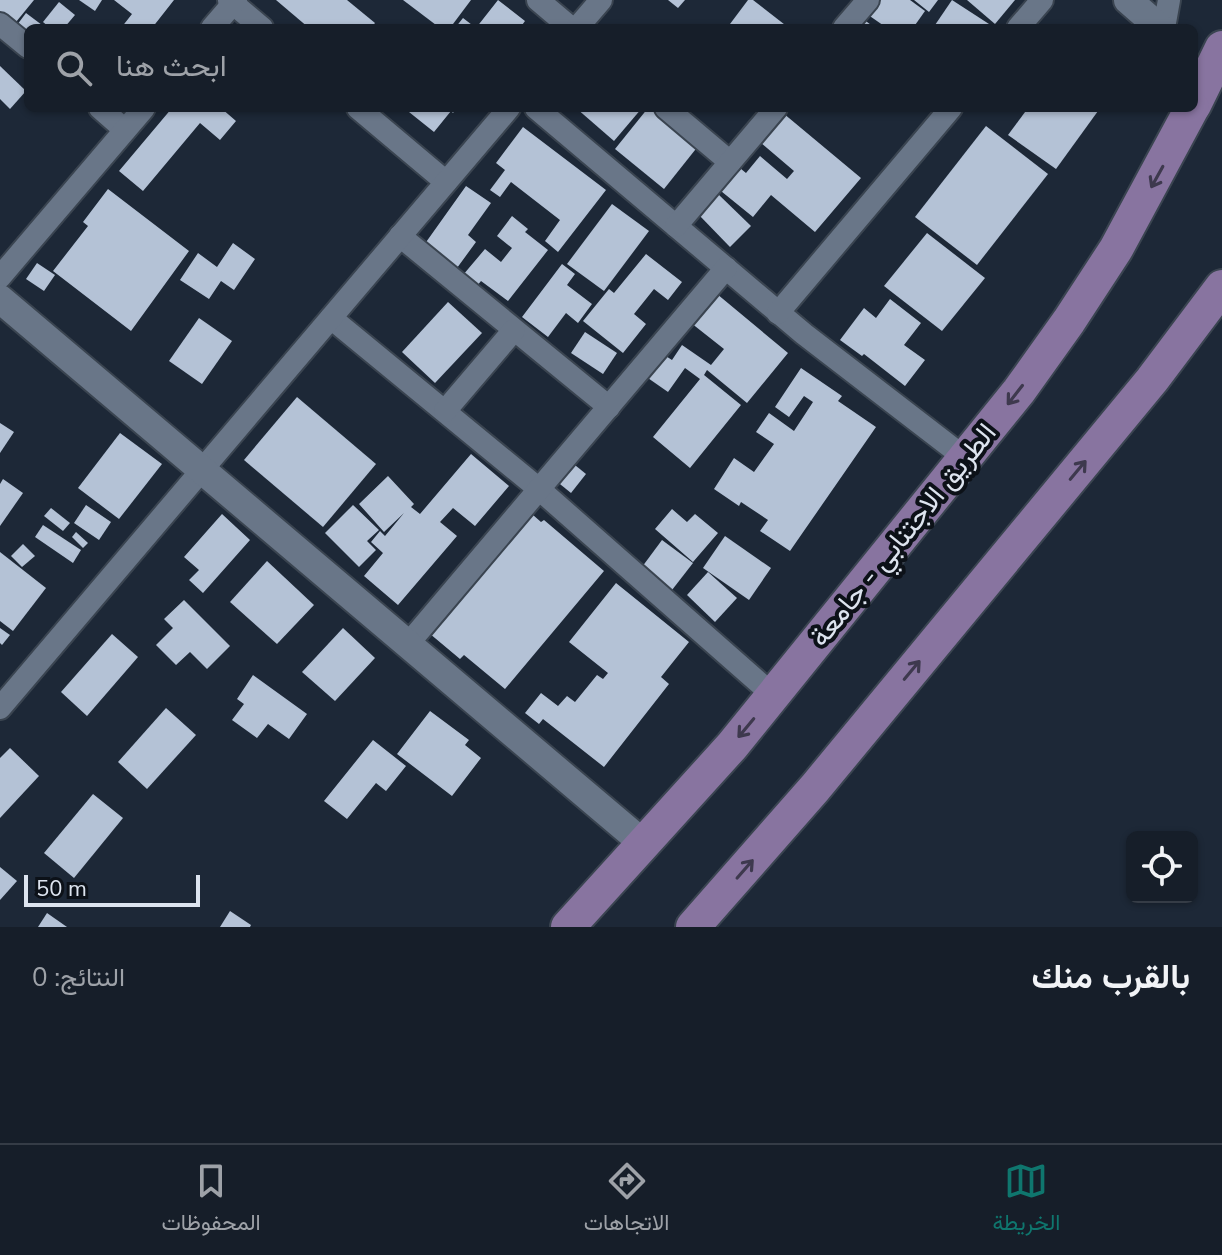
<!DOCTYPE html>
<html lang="ar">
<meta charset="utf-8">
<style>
:root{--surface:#161e29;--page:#1f2731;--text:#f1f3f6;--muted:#9ea2a8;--line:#353c46;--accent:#0f766e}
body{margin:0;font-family:"Nunito Sans",Vazirmatn,sans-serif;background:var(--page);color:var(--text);direction:rtl}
.controls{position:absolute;right:24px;bottom:24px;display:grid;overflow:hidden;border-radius:12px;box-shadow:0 2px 6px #0004}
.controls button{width:72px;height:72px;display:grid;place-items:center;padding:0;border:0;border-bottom:2px solid var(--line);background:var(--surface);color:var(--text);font:40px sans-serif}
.scale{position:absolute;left:24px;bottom:20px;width:176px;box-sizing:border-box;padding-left:8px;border:4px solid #dde4ef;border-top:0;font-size:22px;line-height:28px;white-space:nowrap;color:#dde4ef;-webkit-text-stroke:6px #0c1118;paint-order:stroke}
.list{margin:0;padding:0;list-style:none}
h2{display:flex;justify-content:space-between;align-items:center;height:104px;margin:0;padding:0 32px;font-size:34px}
h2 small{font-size:26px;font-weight:400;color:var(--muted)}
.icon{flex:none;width:44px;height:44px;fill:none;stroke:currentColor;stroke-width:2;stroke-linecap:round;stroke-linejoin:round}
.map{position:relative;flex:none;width:1222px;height:927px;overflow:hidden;direction:ltr}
.search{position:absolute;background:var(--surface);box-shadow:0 2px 6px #0004;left:24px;right:24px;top:24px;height:88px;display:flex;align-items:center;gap:20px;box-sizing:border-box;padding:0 28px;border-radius:12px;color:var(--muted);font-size:30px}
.sheet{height:216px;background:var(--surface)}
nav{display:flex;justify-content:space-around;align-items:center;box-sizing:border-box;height:112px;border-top:2px solid var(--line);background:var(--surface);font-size:22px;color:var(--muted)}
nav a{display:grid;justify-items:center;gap:4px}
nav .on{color:var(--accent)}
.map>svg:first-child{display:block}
</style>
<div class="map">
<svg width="1222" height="927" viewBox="0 0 1222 927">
<rect width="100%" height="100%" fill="#1d2837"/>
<g fill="#b4c2d6">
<path d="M0,0H34L7,33L0,27Z"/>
<path d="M79,0H102L95,11Z"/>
<path d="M114,0H174L152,28H121L132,14Z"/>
<path d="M276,0H347L375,23L371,28H309Z"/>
<path d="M403,0H471L450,28H440Z"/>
<path d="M498,0L525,21L520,28H455L463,18L476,28Z"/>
<path d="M668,0H685L678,8Z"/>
<path d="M748,0H753L789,28H727Z"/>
<path d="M873,0H910L925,11L913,28H887L864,12Z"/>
<path d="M914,0H938L929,12Z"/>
<path d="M952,0L989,24L986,28H933Z"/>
<path d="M967,0H1015L995,24Z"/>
<path d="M59,2L75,15L64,28H50L43,22Z"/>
<path d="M854,12L875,28H842Z"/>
<path d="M26,13L42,25L39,28H28V42L11,33Z"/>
<path d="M0,66L26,91L10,109L0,99Z"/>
<path d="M172,108H221L236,121L220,140L200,123L143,191L119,171Z"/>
<path d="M404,108H457L453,113L451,111L434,132Z"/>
<path d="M576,108H642L614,141Z"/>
<path d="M648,108H653L699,145L664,189L615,149Z"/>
<path d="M777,108L861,178L815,232L771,195L753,217L716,187L735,164L746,173L760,156L787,179L794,171L753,136Z"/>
<path d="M1028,108H1094L1098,111L1056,169L1008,135Z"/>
<path d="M986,126L1048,174L977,265L915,217Z"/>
<path d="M523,127L606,190L558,252L545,241L560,220L511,182L500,197L490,190L505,170L496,163Z"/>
<path d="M466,186L491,203L468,235L476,242L457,268L424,245Z"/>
<path d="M108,189L189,251L131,331L53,271L88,226L83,222Z"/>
<path d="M718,194L751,226L730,247L698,214Z"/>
<path d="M612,204L649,231L604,291L567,264Z"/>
<path d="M512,216L528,229L525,232L548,250L508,301L481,281L477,286L463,275L485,249L501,262L512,248L497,236Z"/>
<path d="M927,233L985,278L942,331L884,286Z"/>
<path d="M233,243L255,259L234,290L221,281L209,299L180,280L198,253L217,267Z"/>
<path d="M646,254L682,282L668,300L654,289L634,314L646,324L623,353L583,321L609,289L614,293Z"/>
<path d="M37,263L55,275L44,291L26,279Z"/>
<path d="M562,264L575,274L567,285L592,304L578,323L566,313L548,337L522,317Z"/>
<path d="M711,289L788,353L747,403L707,370L704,375L741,405L690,468L653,437L700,379L685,368L668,392L645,376L661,353L672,360L682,345L711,365L724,349L686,319Z"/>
<path d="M890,299L921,323L904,345L925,360L905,386L864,354L862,356L840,340L864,308L876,318Z"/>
<path d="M448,302L482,333L435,383L402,352Z"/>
<path d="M199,318L232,341L202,384L169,361Z"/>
<path d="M585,332L617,353L603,374L571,353Z"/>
<path d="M801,368L842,396L838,401L876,427L790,551L760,531L768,520L741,502L739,506L714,489L734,458L754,472L774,444L756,432L769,413L794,431L813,402L804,396L789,417L775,407Z"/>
<path d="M297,397L376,464L323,527L244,460Z"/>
<path d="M0,423L14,432L0,453Z"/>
<path d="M120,433L162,464L119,519L78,488Z"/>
<path d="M471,454L509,486L475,526L453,508L440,522L457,536L398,605L364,576L383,553L371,542L380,531L385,536L404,513L384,532L359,504L388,476L414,504L411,507L420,514Z"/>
<path d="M570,461L586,474L571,493L555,480Z"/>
<path d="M3,479L23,493L0,526V484Z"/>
<path d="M86,505L111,522L99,540L74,523Z"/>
<path d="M353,505L379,530L367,541L376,550L359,567L325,533Z"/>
<path d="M524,507L541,522L544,520L604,571L505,689L464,655L460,659L423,628Z"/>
<path d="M51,508L70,523L63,531L44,516Z"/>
<path d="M672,509L687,522L695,514L718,533L693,562L655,529Z"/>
<path d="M222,514L250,540L203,593L189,580L199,570L184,557Z"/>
<path d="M43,525L81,550L73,563L35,537Z"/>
<path d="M76,532L88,543L83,548L72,537Z"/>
<path d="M725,536L771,568L749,600L703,568Z"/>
<path d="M662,540L693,563L672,590L642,567Z"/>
<path d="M23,544L35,556L22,567L11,556Z"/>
<path d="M0,552L46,588L13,631L0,621Z"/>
<path d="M267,561L314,605L277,644L230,602Z"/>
<path d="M708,572L737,598L715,622L687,595Z"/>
<path d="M616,583L689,642L661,677L669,684L604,767L543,719L539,724L525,713L541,693L558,706L567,696L575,702L597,675L603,679L608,673L569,642Z"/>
<path d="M184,600L230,646L207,669L190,652L176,665L156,645L173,628L164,619Z"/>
<path d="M0,628L10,635L2,645L0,643Z"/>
<path d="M343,628L375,658L335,701L302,672Z"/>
<path d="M112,634L138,657L87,716L61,692Z"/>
<path d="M253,675L307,714L289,739L268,724L257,738L232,720L244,704L237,699Z"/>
<path d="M166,708L196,735L147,789L118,762Z"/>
<path d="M430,711L469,740L465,745L481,758L452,796L397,754Z"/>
<path d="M373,740L406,766L386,791L376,783L347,819L324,801Z"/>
<path d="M10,748L39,776L0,818V758Z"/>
<path d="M93,794L123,818L74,878L44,853Z"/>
<path d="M0,867L17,881L0,900Z"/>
<path d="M230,911L251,925L250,927H220Z"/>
<path d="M47,913L67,927H38Z"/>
</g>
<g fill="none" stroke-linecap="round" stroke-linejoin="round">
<defs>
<g id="minor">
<path d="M229,0L262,28"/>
<path d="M538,0L571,28"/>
<path d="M0,24L28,47"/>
<path d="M212,28L236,0"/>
<path d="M577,28L601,0"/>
<path d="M844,28L868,0"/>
<path d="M1018,28L1042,0"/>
<path d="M1164,28L1169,0"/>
<path d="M100,108L125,130"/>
<path d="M358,108L446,182"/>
<path d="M536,108L804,334L965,458"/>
<path d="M666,108L730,162"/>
<path d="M676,226L776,108"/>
<path d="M400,236L609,407"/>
<path d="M0,277L144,108"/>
<path d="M778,313L951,108"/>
<path d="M331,318L539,489L774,696"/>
<path d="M445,411L514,330"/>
<path d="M408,644L726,268"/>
<path d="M0,708L509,108"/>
</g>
<g id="tertiary">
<path d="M1128,0L1160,28"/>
<path d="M0,299L644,844"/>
</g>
<g id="primary">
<path d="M1194,105L1222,48"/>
<path d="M568,927L732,746L1019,391L1069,321L1116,249L1192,108"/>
<path d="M693,927L815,788L1152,380L1222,287"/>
</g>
</defs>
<use href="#minor" stroke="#3a4450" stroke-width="26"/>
<use href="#tertiary" stroke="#3a4450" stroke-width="32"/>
<use href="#primary" stroke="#3a4450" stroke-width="38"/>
<use href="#minor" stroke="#697688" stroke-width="22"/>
<use href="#tertiary" stroke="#697688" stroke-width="28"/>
<use href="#primary" stroke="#8874a0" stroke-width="34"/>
</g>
<defs><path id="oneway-shaft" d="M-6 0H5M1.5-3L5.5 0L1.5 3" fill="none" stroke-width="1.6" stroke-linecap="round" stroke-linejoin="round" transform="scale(2)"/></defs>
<g stroke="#3e394e">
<use href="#oneway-shaft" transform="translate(1157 177) rotate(119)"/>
<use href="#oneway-shaft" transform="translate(1015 395) rotate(128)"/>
<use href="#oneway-shaft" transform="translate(1078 470) rotate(-50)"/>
<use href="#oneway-shaft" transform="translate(912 670) rotate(-50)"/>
<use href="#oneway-shaft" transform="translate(746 728) rotate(130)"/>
<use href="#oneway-shaft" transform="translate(745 869) rotate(-49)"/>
</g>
<g text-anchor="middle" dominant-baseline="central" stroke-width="8" stroke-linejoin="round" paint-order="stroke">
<g font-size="28" fill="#dde4ef" stroke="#0c1118">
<text transform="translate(903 535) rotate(-51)">الطريق الاجتنابي - جامعة</text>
</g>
</g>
</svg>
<div class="controls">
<button><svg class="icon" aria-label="locate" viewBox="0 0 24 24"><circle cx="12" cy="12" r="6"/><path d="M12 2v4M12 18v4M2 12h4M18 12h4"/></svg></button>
</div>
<div class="scale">50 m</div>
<div class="search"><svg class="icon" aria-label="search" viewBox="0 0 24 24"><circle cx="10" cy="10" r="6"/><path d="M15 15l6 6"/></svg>ابحث هنا</div>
</div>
<section class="sheet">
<h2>بالقرب منك<small>النتائج: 0</small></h2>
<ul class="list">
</ul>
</section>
<nav>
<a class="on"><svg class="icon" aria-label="map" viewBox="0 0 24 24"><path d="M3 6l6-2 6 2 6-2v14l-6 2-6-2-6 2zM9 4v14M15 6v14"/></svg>الخريطة</a>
<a><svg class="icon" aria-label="directions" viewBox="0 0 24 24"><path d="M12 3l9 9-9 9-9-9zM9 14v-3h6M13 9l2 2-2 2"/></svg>الاتجاهات</a>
<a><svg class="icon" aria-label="saved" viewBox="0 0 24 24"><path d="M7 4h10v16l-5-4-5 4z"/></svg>المحفوظات</a>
</nav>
